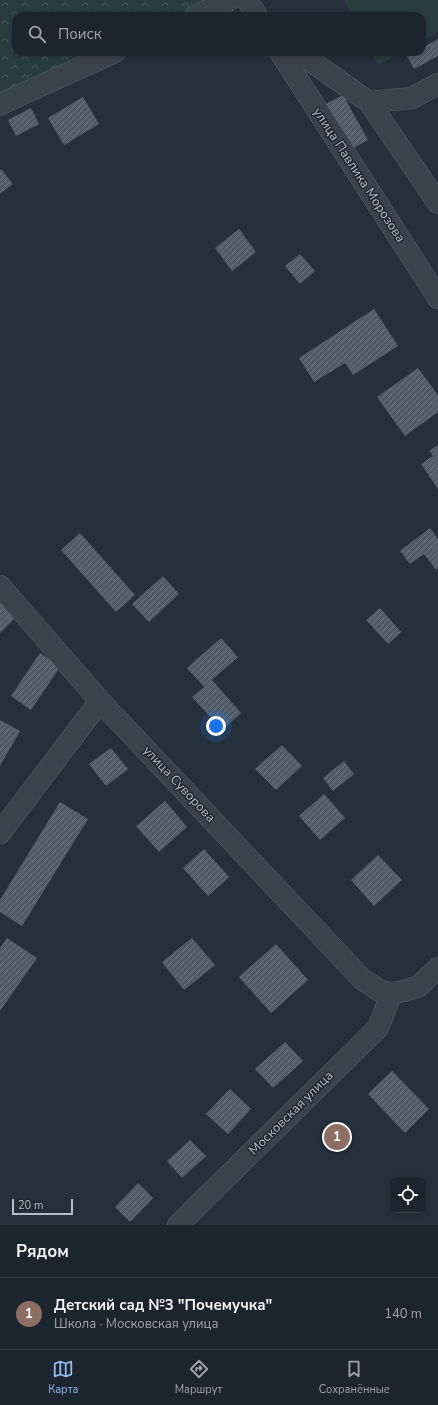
<!DOCTYPE html>
<html lang="ru">
<meta charset="utf-8">
<style>
:root{--surface:#1c242d;--page:#293039;--text:#f1f3f6;--muted:#a0a4aa;--line:#3a4149;--accent:#93baef}
body{margin:0;font-family:"Nunito Sans",sans-serif;background:var(--page);color:var(--text)}
.controls{position:absolute;right:12px;bottom:12px;display:grid;overflow:hidden;border-radius:8px;box-shadow:0 2px 6px #0003}
.controls button{width:36px;height:36px;display:grid;place-items:center;padding:0;border:0;border-bottom:1px solid var(--line);background:var(--surface);color:var(--text);font:20px sans-serif}
.scale{position:absolute;left:12px;bottom:10px;width:61px;box-sizing:border-box;padding-left:4px;border:2px solid #b6bdc7;border-top:0;font-size:11px;line-height:14px;white-space:nowrap;color:#b6bdc7;-webkit-text-stroke:3px #1f2731;paint-order:stroke}
.you{position:absolute;left:216px;top:726px;width:14px;height:14px;margin:-10px;border:3px solid #fff;border-radius:50%;background:#1a73e8;box-shadow:0 0 0 6px #1a73e833}
.badge{display:grid;place-items:center;width:26px;height:26px;border-radius:50%;background:var(--accent);color:#fff;font-size:13px;font-weight:700}
.pin{position:absolute;translate:-50% -50%;border:2px solid #fff;box-shadow:0 1px 4px #0006}
.list{margin:0;padding:0;list-style:none}
h2{display:flex;justify-content:space-between;align-items:center;height:52px;margin:0;padding:0 16px;font-size:17px}
h2 small{font-size:13px;font-weight:400;color:var(--muted)}
.list li{display:grid;grid-template-columns:26px 1fr auto;gap:12px;align-items:center;box-sizing:border-box;height:72px;padding:0 16px;border-top:1px solid var(--line)}
.list b{display:block;font-size:15px;white-space:nowrap}
.list p{margin:0;font-size:13px;white-space:nowrap;color:var(--muted)}
.list em{font-size:13px;font-style:normal;color:var(--muted)}
.icon{flex:none;width:22px;height:22px;fill:none;stroke:currentColor;stroke-width:2;stroke-linecap:round;stroke-linejoin:round}
.map{position:relative;flex:none;width:438px;height:1225px;overflow:hidden}
.search{position:absolute;background:var(--surface);box-shadow:0 2px 6px #0003;left:12px;right:12px;top:12px;height:44px;display:flex;align-items:center;gap:10px;box-sizing:border-box;padding:0 14px;border-radius:12px;color:var(--muted);font-size:15px}
.sheet{height:124px;background:var(--surface)}
nav{display:flex;justify-content:space-around;align-items:center;box-sizing:border-box;height:56px;border-top:1px solid var(--line);background:var(--surface);font-size:11px;color:var(--muted)}
nav a{display:grid;justify-items:center;gap:2px}
nav .on{color:var(--accent)}
.map>svg:first-child{display:block}
</style>
<div class="map">
<svg width="438" height="1225" viewBox="0 0 438 1225">
<defs>
<pattern id="park-crowns" width="20" height="18" patternUnits="userSpaceOnUse"><rect width="20" height="18" fill="#293d3e"/><path d="M2 6a3 3 0 1 1 6 0M12 15a3 3 0 1 1 6 0" fill="none" stroke="#465758"/></pattern>
<pattern id="building-hatch" width="6" height="6" patternUnits="userSpaceOnUse"><rect width="6" height="6" fill="#515b69"/><path d="M-1 1l2-2M0 6l6-6M5 7l2-2" fill="none" stroke="#68717d"/></pattern>
</defs>
<rect width="100%" height="100%" fill="#26303c"/>
<g fill="#293d3e">
<path d="M344,0H438V32L422,41V16H352Z"/>
<path d="M371,52H402L378,65Z"/>
</g>
<path fill="url(#park-crowns)" d="M0,0H230L195,16H16V52H115L0,105Z"/>
<g fill="url(#building-hatch)">
<path d="M438,39V56L414,69L407,56L415,52H422V48Z"/>
<path d="M343,95L368,140L349,150L324,105Z"/>
<path d="M83,97L99,124L64,145L48,118Z"/>
<path d="M31,108L39,124L16,136L8,120Z"/>
<path d="M1,169L13,184L0,194V170Z"/>
<path d="M239,229L256,252L232,271L215,248Z"/>
<path d="M300,254L315,271L300,284L285,266Z"/>
<path d="M374,309L398,346L353,375L345,363L314,382L299,358Z"/>
<path d="M418,368L438,395V412L405,436L377,397Z"/>
<path d="M438,445V489L421,464L433,456L429,451Z"/>
<path d="M430,528L438,539V568L436,570L424,554L410,564L400,551Z"/>
<path d="M80,533L135,595L116,612L61,550Z"/>
<path d="M163,576L179,594L149,622L132,604Z"/>
<path d="M0,602L15,618L0,633Z"/>
<path d="M380,608L401,632L388,644L366,620Z"/>
<path d="M221,638L238,657L212,680L241,713L222,730L192,697L204,687L187,668Z"/>
<path d="M40,653L60,667L31,710L11,696Z"/>
<path d="M0,720L20,731L0,766Z"/>
<path d="M282,745L302,766L276,790L255,769Z"/>
<path d="M111,748L128,769L106,786L89,764Z"/>
<path d="M344,761L354,774L333,791L323,778Z"/>
<path d="M324,794L345,818L320,840L299,816Z"/>
<path d="M165,801L187,827L159,852L136,826Z"/>
<path d="M60,802L88,819L22,926L0,912V900Z"/>
<path d="M204,849L229,877L208,896L183,868Z"/>
<path d="M378,855L402,880L374,906L351,880Z"/>
<path d="M7,938L37,958L0,1011V948Z"/>
<path d="M192,938L215,965L184,990L162,962Z"/>
<path d="M276,944L308,980L271,1013L239,977Z"/>
<path d="M285,1042L303,1061L273,1088L255,1069Z"/>
<path d="M392,1071L429,1109L405,1133L368,1094Z"/>
<path d="M230,1089L251,1109L228,1134L206,1114Z"/>
<path d="M190,1140L206,1156L182,1178L167,1161Z"/>
<path d="M138,1183L153,1198L130,1222L115,1207Z"/>
</g>
<g fill="none" stroke-linecap="round" stroke-linejoin="round">
<defs>
<g id="minor">
<path d="M247,0L257,16"/>
<path d="M195,16L230,0"/>
<path d="M280,52L438,298"/>
<path d="M298,52L369,102L438,203"/>
<path d="M369,102L412,98L438,84"/>
<path d="M0,105L5,102L115,52"/>
<path d="M0,586L100,701L362,979L380,991L392,993L404,991L419,986L438,968"/>
<path d="M0,833L100,701"/>
<path d="M178,1225L378,1028L392,993"/>
</g>
</defs>
<use href="#minor" stroke="#58606a" stroke-width="22"/>
<use href="#minor" stroke="#3a424c" stroke-width="21"/>
</g>
<g text-anchor="middle" dominant-baseline="central" stroke-width="3" stroke-linejoin="round" paint-order="stroke">
<g font-size="13" fill="#b6bdc7" stroke="#1f2731">
<text transform="translate(359 175) rotate(57)">улица Павлика Морозова</text>
<text transform="translate(179 784) rotate(47)">улица Суворова</text>
<text transform="translate(291 1113) rotate(-45)">Московская улица</text>
</g>
</g>
</svg>
<div class="controls">
<button><svg class="icon" aria-label="locate" viewBox="0 0 24 24"><circle cx="12" cy="12" r="6"/><path d="M12 2v4M12 18v4M2 12h4M18 12h4"/></svg></button>
</div>
<div class="scale">20 m</div>
<div class="you"></div>
<div class="pin badge" style="left:337px;top:1137px;background:#8d6e63">1</div>
<div class="search"><svg class="icon" aria-label="search" viewBox="0 0 24 24"><circle cx="10" cy="10" r="6"/><path d="M15 15l6 6"/></svg>Поиск</div>
</div>
<section class="sheet">
<h2>Рядом<small></small></h2>
<ul class="list">
<li><span class="badge" style="background:#8d6e63">1</span><div><b>Детский сад №3 &quot;Почемучка&quot;</b><p>Школа · Московская улица</p></div><em>140 m</em></li>
</ul>
</section>
<nav>
<a class="on"><svg class="icon" aria-label="map" viewBox="0 0 24 24"><path d="M3 6l6-2 6 2 6-2v14l-6 2-6-2-6 2zM9 4v14M15 6v14"/></svg>Карта</a>
<a><svg class="icon" aria-label="directions" viewBox="0 0 24 24"><path d="M12 3l9 9-9 9-9-9zM9 14v-3h6M13 9l2 2-2 2"/></svg>Маршрут</a>
<a><svg class="icon" aria-label="saved" viewBox="0 0 24 24"><path d="M7 4h10v16l-5-4-5 4z"/></svg>Сохранённые</a>
</nav>
